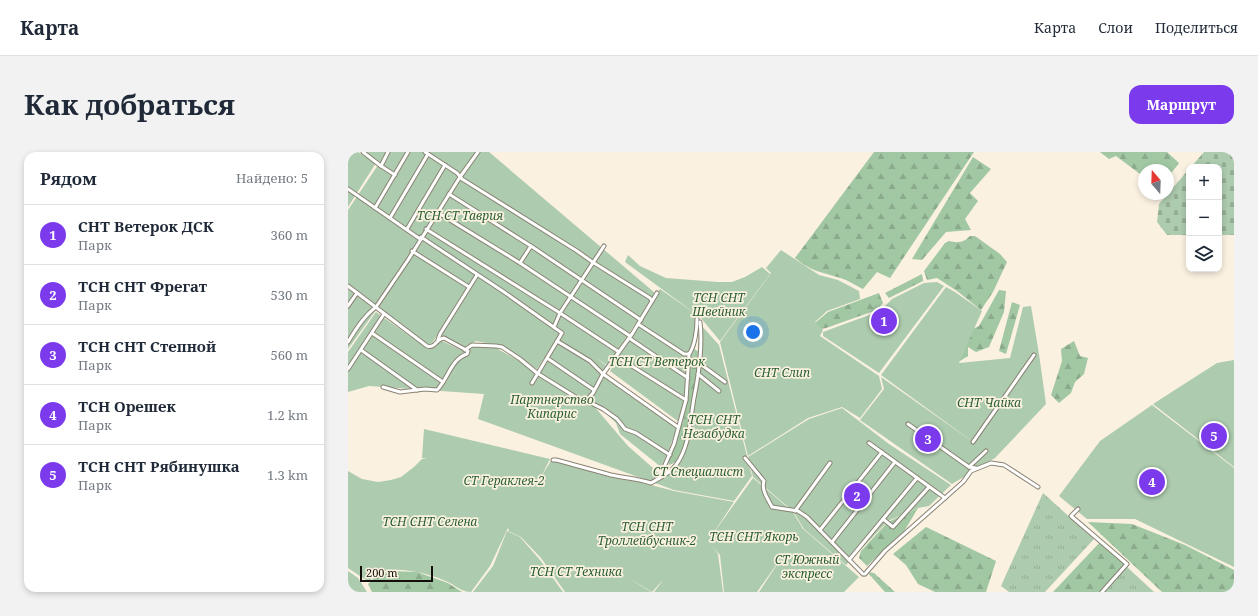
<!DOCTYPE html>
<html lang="ru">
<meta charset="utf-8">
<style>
:root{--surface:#fff;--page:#f2f2f3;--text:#1f2937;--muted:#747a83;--line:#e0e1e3;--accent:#7c3aed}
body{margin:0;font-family:"Noto Serif",serif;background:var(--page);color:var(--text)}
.controls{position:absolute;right:12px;top:12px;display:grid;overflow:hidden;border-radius:8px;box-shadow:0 2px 6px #0003}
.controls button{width:36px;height:36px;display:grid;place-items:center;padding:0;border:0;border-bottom:1px solid var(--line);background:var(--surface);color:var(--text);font:20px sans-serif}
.compass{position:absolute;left:790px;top:12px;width:36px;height:36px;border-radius:50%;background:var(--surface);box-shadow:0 2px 6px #0003;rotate:341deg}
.scale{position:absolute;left:12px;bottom:10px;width:73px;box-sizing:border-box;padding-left:4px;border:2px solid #13100b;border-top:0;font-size:11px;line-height:14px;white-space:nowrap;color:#13100b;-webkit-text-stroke:3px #faf1e1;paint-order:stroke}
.you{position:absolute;left:405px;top:180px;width:14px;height:14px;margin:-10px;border:3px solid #fff;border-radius:50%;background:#1a73e8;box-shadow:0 0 0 6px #1a73e833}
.badge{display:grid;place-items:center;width:26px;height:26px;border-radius:50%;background:var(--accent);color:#fff;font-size:13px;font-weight:700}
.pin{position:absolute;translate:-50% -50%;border:2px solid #fff;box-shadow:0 1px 4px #0006}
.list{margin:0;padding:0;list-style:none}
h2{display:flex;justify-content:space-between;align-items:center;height:52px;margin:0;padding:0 16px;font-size:17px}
h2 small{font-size:13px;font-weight:400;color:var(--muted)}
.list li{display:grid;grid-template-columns:26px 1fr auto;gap:12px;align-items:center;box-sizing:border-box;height:60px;padding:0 16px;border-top:1px solid var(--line)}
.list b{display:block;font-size:15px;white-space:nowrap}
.list p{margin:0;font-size:13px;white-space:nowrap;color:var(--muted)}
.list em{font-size:13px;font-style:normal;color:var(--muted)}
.icon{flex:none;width:22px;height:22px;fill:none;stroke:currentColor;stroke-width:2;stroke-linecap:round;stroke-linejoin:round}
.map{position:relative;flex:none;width:886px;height:440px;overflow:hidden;border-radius:12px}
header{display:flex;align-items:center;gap:24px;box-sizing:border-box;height:56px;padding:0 20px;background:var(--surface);border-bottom:1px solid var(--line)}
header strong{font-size:19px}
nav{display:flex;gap:22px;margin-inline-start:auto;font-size:14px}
.intro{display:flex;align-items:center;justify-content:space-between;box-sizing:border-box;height:96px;padding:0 24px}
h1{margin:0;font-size:28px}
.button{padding:10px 18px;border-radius:12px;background:var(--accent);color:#fff;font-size:14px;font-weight:700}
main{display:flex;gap:24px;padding:0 24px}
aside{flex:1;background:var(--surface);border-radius:12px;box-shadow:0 2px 6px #0003}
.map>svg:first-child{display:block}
</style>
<header>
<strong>Карта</strong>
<nav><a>Карта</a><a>Слои</a><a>Поделиться</a></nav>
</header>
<div class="intro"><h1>Как добраться</h1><a class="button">Маршрут</a></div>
<main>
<aside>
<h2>Рядом<small>Найдено: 5</small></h2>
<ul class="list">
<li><span class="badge">1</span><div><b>СНТ Ветерок ДСК</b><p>Парк</p></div><em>360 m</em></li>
<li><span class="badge">2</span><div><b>ТСН СНТ Фрегат</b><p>Парк</p></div><em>530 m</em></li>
<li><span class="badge">3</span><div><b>ТСН СНТ Степной</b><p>Парк</p></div><em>560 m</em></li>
<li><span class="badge">4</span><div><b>ТСН Орешек</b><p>Парк</p></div><em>1.2 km</em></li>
<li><span class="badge">5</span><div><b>ТСН СНТ Рябинушка</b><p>Парк</p></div><em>1.3 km</em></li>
</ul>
</aside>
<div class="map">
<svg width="886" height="440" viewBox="0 0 886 440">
<defs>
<pattern id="grass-tufts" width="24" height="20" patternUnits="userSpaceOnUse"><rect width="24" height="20" fill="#adcbae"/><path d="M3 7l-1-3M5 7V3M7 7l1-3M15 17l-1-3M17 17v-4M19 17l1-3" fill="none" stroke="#94ad94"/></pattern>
<pattern id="forest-firs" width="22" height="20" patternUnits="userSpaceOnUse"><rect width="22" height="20" fill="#a1c7a3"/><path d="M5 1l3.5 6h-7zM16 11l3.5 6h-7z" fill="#8aaa8b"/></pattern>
<pattern id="cemetery-stones" width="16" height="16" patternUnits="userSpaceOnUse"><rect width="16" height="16" fill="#adcbae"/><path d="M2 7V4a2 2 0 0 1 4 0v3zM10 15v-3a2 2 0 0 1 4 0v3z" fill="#94ad94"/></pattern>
</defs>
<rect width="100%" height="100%" fill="#faf1e1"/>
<g fill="url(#grass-tufts)">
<path d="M695,341L746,387L697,440H661L653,434Z"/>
<path d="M778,414L806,440H754Z"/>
</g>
<g fill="url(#forest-firs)">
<path d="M526,0H626L542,126L529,120L515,137C507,133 498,127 489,125C472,120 461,118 447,106Z"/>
<path d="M752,0H819L831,11L820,25V18H796V25L768,4L761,7Z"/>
<path d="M625,5L643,17L622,41L630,49L617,67L623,78L598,80L574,108L564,107Z"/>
<path d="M622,84H627L652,102L659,110L645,140L633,158L609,139L589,126L579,128L576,119L597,91L601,89C610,91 615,91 622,84Z"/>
<path d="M574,122L575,129L541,146L537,141Z"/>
<path d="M651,138L658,139L656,160L641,195L628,200L620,195V204L612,209V204L623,178L631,174Z"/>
<path d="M531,141L535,151L529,158L478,176L473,177L467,171L480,160Z"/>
<path d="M664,150L672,153L658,202L651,199Z"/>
<path d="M726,189L732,204L740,206L736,222L727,230L723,241L711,251L703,243L714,209L713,197Z"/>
<path d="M346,197L351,200L344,259L337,291L328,310L321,313L320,309L326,292Z"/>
<path d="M570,356L557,378L519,414L511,406L513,399L540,370Z"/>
<path d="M740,370L784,372L837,393L886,418V440H814Z"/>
<path d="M578,375L648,409L638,440H587L570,432L558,413L545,402Z"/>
<path d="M754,388L778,411L752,440H705Z"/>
<path d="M44,419L69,420L100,431L114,440H24L20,432L29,423Z"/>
<path d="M519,420L526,421L547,440H537Z"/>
</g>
<g fill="url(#cemetery-stones)">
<path d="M856,0H886V83H871V15H843Z"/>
<path d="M841,17V83H819L809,70L811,52Z"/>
</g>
<g fill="#adcbae">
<path d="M0,0H10L28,11L0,55Z"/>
<path d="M18,0H141L307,141L260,214L247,205L260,215L239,246L280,294L313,323L304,330L130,267L136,242L21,234L0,240V200L28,160L80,197L90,187L113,198L128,192L148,196L189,219L215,184L212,182L189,217L149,193L128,189L115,196L89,184L81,195L0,136V58L32,10Z"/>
<path d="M433,98L471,123L490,128L511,139L512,147L479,159L467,170L475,178L472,184L531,224L534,237L512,266L494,255L460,266L400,304L372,190L423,121L418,116Z"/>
<path d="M280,103L292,114L318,126L370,130H384L397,125L414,115L422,122L372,189L352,165L335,273L262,219L312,137L352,165L277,110Z"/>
<path d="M589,130L596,134L531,221L475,184V180L532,159L544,147L576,131Z"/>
<path d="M598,135L607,140L634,159L611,211L662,206L675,155L683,154L691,202L698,252L647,306L604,332L512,268L536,237L533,225L632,295L533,223Z"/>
<path d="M0,137L28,158L0,197Z"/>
<path d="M352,172L371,193L404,324L386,349L326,338L307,331L326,318L338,291L346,242Z"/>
<path d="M886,208V315L805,252L869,211Z"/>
<path d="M258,222L330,273L320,300L313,315L272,282L268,271L242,246Z"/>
<path d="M804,253L886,316V415L787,367H739L711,344L752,289Z"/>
<path d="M494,256L541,292L603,333L581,354L570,356L540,369L498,413L456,377L445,359L405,325L400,305L461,267Z"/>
<path d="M76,277L202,307L193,325L204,307L326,339L386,350L362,386L405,326L444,359L454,375V376L511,425L496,440H411L438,399L409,440H376L372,403L364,395L370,402L375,440H306L316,427L304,440L276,423L303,440H217L193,406L173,385L160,379L171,367L161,378L160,376L142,414L123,440C114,440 108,434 100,430C83,422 44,411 27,423C25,425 23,428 21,430L0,416V319L14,327L30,330L43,328L53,325L66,315L74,307H79L74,306Z"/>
<path d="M159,379L172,385L192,408L215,440H125L145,414Z"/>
<path d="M0,419L10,426L19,440H0Z"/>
</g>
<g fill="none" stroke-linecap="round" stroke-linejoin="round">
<defs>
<g id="minor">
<path d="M15,0L33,14L47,23"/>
<path d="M77,0L109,21L114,27L229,99L246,111L302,146L304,149"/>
<path d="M33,14L40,0"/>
<path d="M0,37L72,87"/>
<path d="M101,42L183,94L293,168"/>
<path d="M27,56L60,0"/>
<path d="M89,60L172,111L282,184"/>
<path d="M42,66L80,2"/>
<path d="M59,77L97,13"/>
<path d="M78,77L212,161L271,200"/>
<path d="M73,85L156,140L214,181L184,231"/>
<path d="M64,99L121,135"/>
<path d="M172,111L183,94"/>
<path d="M0,134L79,194C87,197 88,187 96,186L120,199L119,202C103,207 100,227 89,238L77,237L52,240L35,235"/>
<path d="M0,154L9,141"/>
<path d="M290,172L336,202H341"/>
<path d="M206,175L212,161L256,94"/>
<path d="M24,181L95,230"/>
<path d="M281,186L340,226"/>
<path d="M90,188L92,182L129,123"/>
<path d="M209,189L242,209L255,222L330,275"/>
<path d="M0,190C8,177 16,164 28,155L60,108L112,25L130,0"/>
<path d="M13,198L69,238"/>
<path d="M117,198L124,193L148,194L154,195L172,207L189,221L234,249H238L245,241L255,222L284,182L309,141"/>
<path d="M268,204L338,248"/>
<path d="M199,206L246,238"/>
<path d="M351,211L377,230"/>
<path d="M0,217L36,162"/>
<path d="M350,222L371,239"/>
<path d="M239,249L255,257L269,267L277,277L288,281L322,303"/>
<path d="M560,272L621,315L628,316"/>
<path d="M625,290L686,203"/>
<path d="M521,291L597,346"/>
<path d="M397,306L416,329C413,338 420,347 424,355L450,359L459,365L515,422"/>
<path d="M205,308H208C227,313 245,318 263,323C277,326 290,327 303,331C312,326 322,321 328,313C342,294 342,268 346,246C351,221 355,195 352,170"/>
<path d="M621,315L638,299"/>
<path d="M319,321L316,315L326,292L338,248L341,202C347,194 349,177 349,167"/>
<path d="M730,357L723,364L779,412L754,440"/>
<path d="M447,359L482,311"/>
<path d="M535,367L545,375L581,335"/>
<path d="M472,378L534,300"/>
<path d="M484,390L547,310"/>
<path d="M501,408L569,326"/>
<path d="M517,422L537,399L615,330L623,319L643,311L656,313L690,335"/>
</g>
</defs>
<use href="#minor" stroke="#8a8273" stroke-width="5"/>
<use href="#minor" stroke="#fff" stroke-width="3"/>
</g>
<g text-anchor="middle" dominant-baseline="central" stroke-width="3.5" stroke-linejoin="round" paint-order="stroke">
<g font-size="12" font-style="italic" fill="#295f30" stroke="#faf1e1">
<text x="112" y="63">ТСН СТ Таврия</text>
<text x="371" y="145">ТСН СНТ<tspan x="371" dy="14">Швейник</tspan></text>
<text x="309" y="209">ТСН СТ Ветерок</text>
<text x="434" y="220">СНТ Слип</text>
<text x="204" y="247">Партнерство<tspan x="204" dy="14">Кипарис</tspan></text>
<text x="641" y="250">СНТ Чайка</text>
<text x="366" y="267">ТСН СНТ<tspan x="366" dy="14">Незабудка</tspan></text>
<text x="350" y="319">СТ Специалист</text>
<text x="156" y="328">СТ Гераклея-2</text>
<text x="82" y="369">ТСН СНТ Селена</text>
<text x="299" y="374">ТСН СНТ<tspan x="299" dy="14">Троллейбусник-2</tspan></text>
<text x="406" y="384">ТСН СНТ Якорь</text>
<text x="459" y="407">СТ Южный<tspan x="459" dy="14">экспресс</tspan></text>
<text x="228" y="419">ТСН СТ Техника</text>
</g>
</g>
</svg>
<div class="controls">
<button>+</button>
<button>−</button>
<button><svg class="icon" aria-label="layers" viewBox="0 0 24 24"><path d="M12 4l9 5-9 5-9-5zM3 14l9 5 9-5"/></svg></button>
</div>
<svg class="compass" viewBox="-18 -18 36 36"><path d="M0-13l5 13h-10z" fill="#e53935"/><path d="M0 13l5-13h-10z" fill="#747a83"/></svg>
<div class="scale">200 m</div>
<div class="you"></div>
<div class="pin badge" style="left:536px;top:169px">1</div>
<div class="pin badge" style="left:509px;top:344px">2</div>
<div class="pin badge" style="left:580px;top:287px">3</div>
<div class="pin badge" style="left:804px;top:330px">4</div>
<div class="pin badge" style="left:866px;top:284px">5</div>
</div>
</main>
